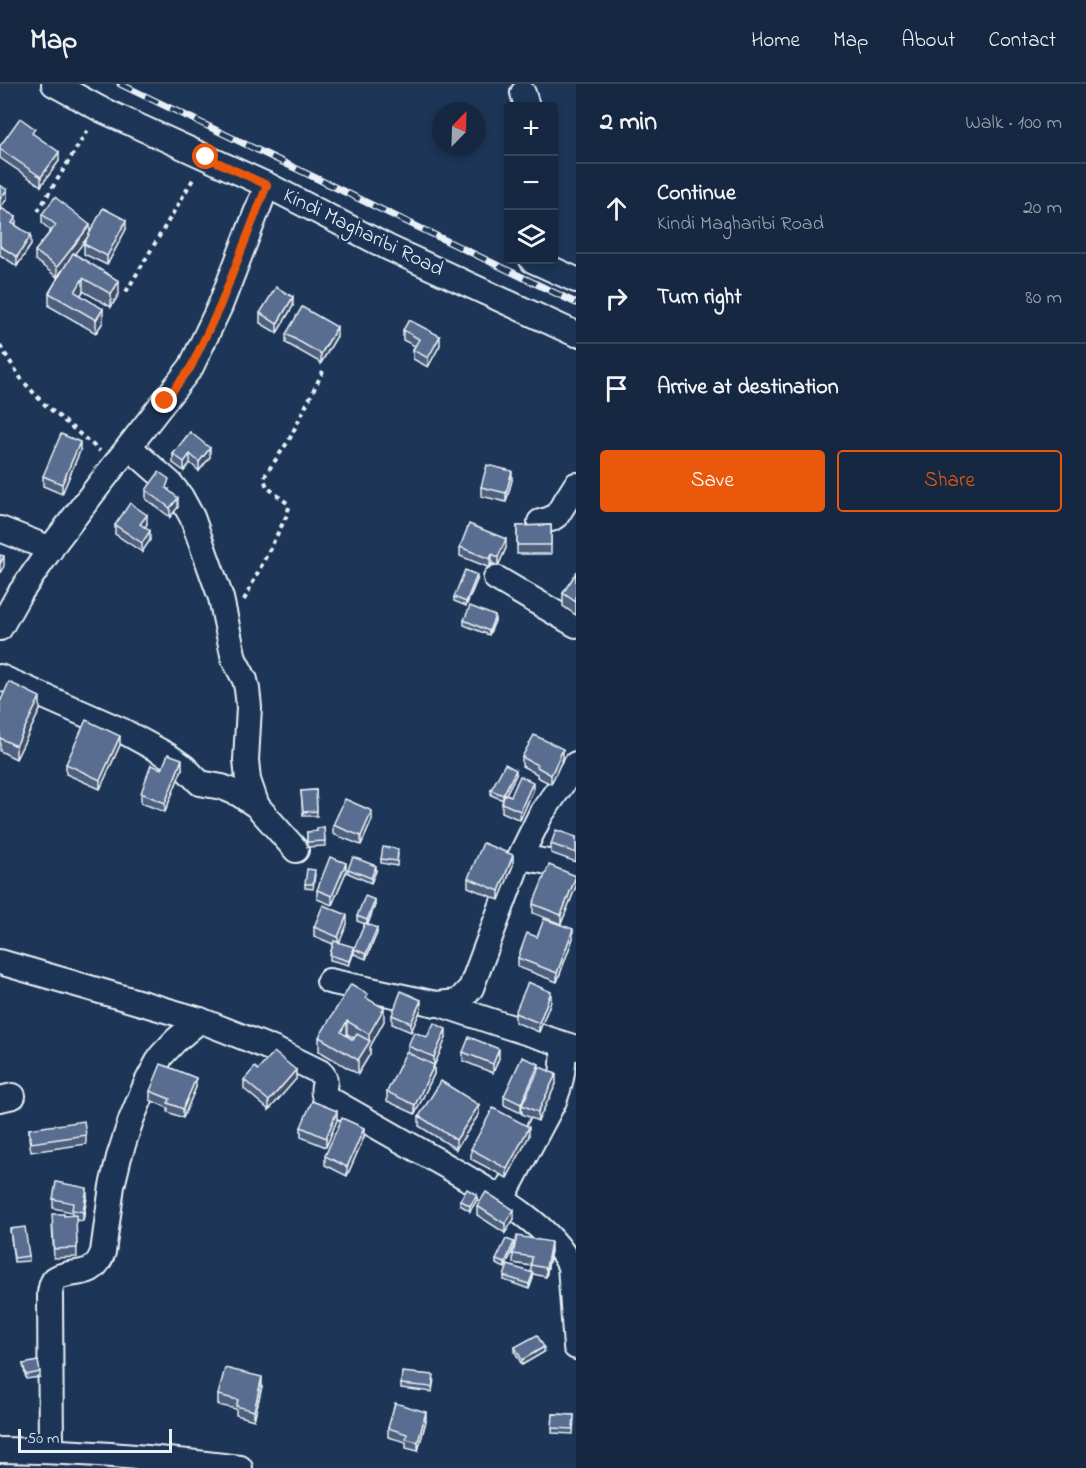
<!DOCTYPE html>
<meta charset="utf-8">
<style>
:root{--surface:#162841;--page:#1f3048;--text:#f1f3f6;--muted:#9ea6b1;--line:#35445a;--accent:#ea580c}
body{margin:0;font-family:"Indie Flower",sans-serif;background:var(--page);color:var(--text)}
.controls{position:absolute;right:18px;top:18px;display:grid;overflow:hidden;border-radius:6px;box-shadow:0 3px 9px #0003}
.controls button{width:54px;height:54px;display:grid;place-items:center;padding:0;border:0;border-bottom:2px solid var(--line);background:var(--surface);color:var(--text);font:30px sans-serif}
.compass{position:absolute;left:432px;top:18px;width:54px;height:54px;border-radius:50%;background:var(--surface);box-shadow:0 3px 9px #0003;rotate:23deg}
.scale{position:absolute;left:18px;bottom:15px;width:154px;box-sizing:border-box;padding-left:6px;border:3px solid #e8f1f8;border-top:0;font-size:16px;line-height:21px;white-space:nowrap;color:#e8f1f8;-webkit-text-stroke:4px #1d3557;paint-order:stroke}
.stop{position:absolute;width:18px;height:18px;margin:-14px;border:4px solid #ea580c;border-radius:50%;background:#fff}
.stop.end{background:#ea580c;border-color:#fff;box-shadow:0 2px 6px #0008}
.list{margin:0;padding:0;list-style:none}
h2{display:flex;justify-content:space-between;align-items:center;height:78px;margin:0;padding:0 24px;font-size:26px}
h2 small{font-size:20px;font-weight:400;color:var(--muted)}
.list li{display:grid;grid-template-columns:39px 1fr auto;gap:18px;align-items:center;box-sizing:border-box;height:90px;padding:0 24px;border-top:2px solid var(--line)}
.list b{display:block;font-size:22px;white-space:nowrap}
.list p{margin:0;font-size:20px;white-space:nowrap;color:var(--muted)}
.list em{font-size:20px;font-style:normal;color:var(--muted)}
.actions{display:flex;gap:12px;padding:18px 24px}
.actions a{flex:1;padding:14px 0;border:2px solid var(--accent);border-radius:6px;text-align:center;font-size:21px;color:var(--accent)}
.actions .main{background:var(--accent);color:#fff}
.icon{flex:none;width:33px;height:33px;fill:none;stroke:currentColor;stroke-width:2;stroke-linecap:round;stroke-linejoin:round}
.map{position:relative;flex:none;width:576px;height:1384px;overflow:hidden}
header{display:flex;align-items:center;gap:36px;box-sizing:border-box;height:84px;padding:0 30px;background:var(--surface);border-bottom:2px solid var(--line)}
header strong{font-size:28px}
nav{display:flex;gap:33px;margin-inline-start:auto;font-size:21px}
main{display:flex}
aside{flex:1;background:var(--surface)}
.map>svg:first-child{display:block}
</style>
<header>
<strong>Map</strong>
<nav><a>Home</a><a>Map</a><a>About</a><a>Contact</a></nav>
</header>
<main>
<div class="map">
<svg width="576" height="1384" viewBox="0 0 576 1384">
<rect width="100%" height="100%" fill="#1d3557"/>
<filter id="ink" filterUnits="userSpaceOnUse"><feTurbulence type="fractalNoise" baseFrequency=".0167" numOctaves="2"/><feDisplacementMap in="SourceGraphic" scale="12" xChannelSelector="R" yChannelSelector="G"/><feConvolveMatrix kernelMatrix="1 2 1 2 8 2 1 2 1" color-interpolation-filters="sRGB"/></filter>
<g filter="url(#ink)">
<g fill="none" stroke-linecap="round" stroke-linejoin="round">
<defs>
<g id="street">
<path d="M54,0L100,25L267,101L389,164L576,250"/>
<path d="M523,9L527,22"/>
<path d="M532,176L576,196"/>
<path d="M129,363L170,399L181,413L192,433L221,514L234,575L245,596L247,605L249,623L246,676L248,696L257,722"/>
<path d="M540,438L551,435L557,431L576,401"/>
<path d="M0,445L51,465"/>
<path d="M496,494L576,541"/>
<path d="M0,544L18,512L56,457L92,410L191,283L220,222L267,101"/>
<path d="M0,593L123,647L167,671L184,683L200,699L222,703L239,710L257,722L296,766"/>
<path d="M520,773L576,783"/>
<path d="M0,878L200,936L275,966L320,988C332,998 317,1006 327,1014C365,1036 404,1058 443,1080C483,1104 551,1139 570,1182L576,1263"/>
<path d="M329,897L436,920L458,918L471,904L520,773L541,730L576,680"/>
<path d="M440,920L500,940L576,964"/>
<path d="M0,1015L13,1012"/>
<path d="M502,1115L554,1017C561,999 566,980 562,961"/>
<path d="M0,1366C80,1367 160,1374 240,1384"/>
<path d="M51,1367L50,1209C51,1204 51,1199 55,1195C59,1192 64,1191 69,1190C87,1188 96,1187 103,1168L112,1102L119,1073L131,1036L147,998L161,972L175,957L200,936"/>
</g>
</defs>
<use href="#street" stroke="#e8f1f8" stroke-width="28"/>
<g stroke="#e8f1f8" stroke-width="4" stroke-dasharray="4.5 4.5" stroke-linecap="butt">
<path d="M38,127L89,44"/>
<path d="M126,208L195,92"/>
<path d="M0,262L22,296L43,319L100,367"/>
<path d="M244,516L287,431L289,423L287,419L267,403L264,395L266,390L289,356L325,283"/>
</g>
<use href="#street" stroke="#1d3557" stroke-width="24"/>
<defs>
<path id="rail" d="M120,0L576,219"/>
</defs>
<use href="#rail" stroke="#e8f1f8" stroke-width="7"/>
<use href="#rail" stroke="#1d3557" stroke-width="4.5" stroke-dasharray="14" stroke-linecap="butt"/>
</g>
<g fill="#4d5e7c" stroke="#e8f1f8" stroke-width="1.5" fill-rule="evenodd">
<path d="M0,62L59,77L41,102L0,74Z"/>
<path d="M0,126L16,142L31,161L17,182L0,171Z"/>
<path d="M42,130L90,148L126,145L107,181L84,170V160L88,153L74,170L119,210L111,223L83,207L81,211L103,238L96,249L49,222V209L65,182L57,193L35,176V167L51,147L42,139Z"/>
<path d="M293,222L277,249L260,239V229Z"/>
<path d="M403,246L440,261L428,283L413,275V266L415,262L403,256Z"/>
<path d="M286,250L337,252L321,279L286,259Z"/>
<path d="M190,348L210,373L199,387L190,379L184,387L173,379V370Z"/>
<path d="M80,367L62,410L43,402V392Z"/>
<path d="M512,396L506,418L481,412V403Z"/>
<path d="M169,405L168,406L178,423L170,433L146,415V406Z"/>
<path d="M147,440L145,443L150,456L142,468L115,450V441Z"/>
<path d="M551,441V470H517V442Z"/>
<path d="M460,463L506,464L498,482L492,479L490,484L460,472Z"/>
<path d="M576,489V531L563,522V509Z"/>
<path d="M477,496L466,522L454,517V513Z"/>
<path d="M464,536L495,537L489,551L464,541Z"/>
<path d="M0,615L40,626L16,675L0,667Z"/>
<path d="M120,661L100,705L66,690V680Z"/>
<path d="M522,673L563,674L551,700L537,693V690L522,682Z"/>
<path d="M182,685L165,728L141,719V709Z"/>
<path d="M516,691L506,710L511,712L533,707L520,736L502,728V719L503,716L491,711V706Z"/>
<path d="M316,706L317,732H303L301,707Z"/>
<path d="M372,736L361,761L333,750V741Z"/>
<path d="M324,743L325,762L307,763V748L317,747Z"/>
<path d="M576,753V778L551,769V760Z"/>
<path d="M398,770L397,782L381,779V775Z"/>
<path d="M513,781L499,816L468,803V794Z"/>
<path d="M348,785L376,787L371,799L348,789Z"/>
<path d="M346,788L332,821L317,815V806Z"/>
<path d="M315,791L313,805L305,804V800Z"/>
<path d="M576,792V802L561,840L533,829V820Z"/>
<path d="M375,821L368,840L377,849L366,875L354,870V865L365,840L357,837V832Z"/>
<path d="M347,840L339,858L354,868L349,881L330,876V871L333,860L314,852V843Z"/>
<path d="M537,853L573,854L557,898L518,883V874Z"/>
<path d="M368,915L384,937L370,963V970L358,990L319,967V953ZM347,950L354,954L353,956L347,952Z"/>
<path d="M551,917L539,948L515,938V929Z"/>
<path d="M421,925L411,948L392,940V931Z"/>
<path d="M427,953L446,954L434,982V990L415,1030L387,1017V1008L408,969V962Z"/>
<path d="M463,968L499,974L493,989L463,977Z"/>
<path d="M539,985L556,1000L538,1037L522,1030V1027L521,1029L504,1021V1012Z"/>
<path d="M258,986L296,995L269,1026L244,1005V996Z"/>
<path d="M196,1003L183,1034L168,1028V1024L150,1016V1007Z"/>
<path d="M479,1030L456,1065L419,1042V1032Z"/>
<path d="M337,1036L326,1063L301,1053V1043Z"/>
<path d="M29,1045L86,1051V1060L31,1068L29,1054Z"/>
<path d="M529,1052L507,1094L471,1075V1065Z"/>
<path d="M364,1053L347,1092L325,1081V1072Z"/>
<path d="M87,1113L83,1137L76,1136L77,1173L54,1174L52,1140L64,1132H72V1128L53,1124V1115Z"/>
<path d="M460,1116H477L470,1127L460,1121Z"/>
<path d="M477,1122L514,1135L505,1149L477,1131Z"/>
<path d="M10,1145L29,1172V1177L14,1178Z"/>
<path d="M514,1163L505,1184L496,1180V1176Z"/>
<path d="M551,1167L546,1193L533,1190V1194L529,1205L504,1196V1192L531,1188V1182L513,1179V1170Z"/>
<path d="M515,1263L544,1268L522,1281L515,1268Z"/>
<path d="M23,1280L40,1288V1293L26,1295Z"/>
<path d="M434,1295L432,1308L401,1304V1300Z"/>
<path d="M262,1302L254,1336L236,1331V1325L218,1321V1311Z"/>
<path d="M553,1330L574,1331L573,1350L552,1349Z"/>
<path d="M426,1337L418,1367L406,1364V1358L388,1353V1344Z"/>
</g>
<g fill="#3e4c65" stroke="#e8f1f8" stroke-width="1.5">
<path d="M59,68V77L41,102V93Z"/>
<path d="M7,106V115L0,124V115Z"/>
<path d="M16,133V142L12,139Z"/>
<path d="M126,136V145L107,181V172Z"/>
<path d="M90,141V150L57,193V183Z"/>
<path d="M31,151V161L17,182V173Z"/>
<path d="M83,194V207L75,221V208Z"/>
<path d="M119,197V210L111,223V210Z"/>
<path d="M293,213V222L277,249V240Z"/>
<path d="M103,225V238L96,249V236Z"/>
<path d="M337,243V252L321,279V270Z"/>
<path d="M440,252V261L428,283V274Z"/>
<path d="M80,358V367L62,410V400Z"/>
<path d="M210,364V373L199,387V378Z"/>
<path d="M190,370V379L184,387V378Z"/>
<path d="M512,387V396L506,418V409Z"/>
<path d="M178,414V423L170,433V424Z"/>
<path d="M147,431V440L140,449V440Z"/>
<path d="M150,447V456L142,468V459Z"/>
<path d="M506,455V464L498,482V473Z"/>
<path d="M492,470V479L490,484V475Z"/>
<path d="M4,472V482L0,489V480Z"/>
<path d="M477,491V496L466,522V518Z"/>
<path d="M495,532V537L489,551V547Z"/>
<path d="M40,613V626L16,675V662Z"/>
<path d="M120,652V661L100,705V696Z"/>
<path d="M563,665V674L551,700V691Z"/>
<path d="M182,675V685L165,728V719Z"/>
<path d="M516,686V691L503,716V711Z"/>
<path d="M533,698V707L520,736V727Z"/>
<path d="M372,727V736L361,761V752Z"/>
<path d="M513,771V781L499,816V807Z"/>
<path d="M346,779V788L332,821V812Z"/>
<path d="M376,782V787L371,799V794Z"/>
<path d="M576,793V802L561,840V831Z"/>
<path d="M375,816V821L367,841V836Z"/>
<path d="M347,831V840L338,862V853Z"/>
<path d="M377,844V849L366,875V870Z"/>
<path d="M573,845V854L557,898V889Z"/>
<path d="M354,863V868L349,881V877Z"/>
<path d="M551,908V917L539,948V939Z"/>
<path d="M421,916V925L411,948V939Z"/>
<path d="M384,924V937L370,963V970L358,990V976L369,958V950Z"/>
<path d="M347,937V950L341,961V948Z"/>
<path d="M446,945V954L434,982V973Z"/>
<path d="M499,965V974L493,989V980Z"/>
<path d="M539,980V989L522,1021L521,1029V1020Z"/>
<path d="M434,981V990L415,1030V1021Z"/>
<path d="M296,986V995L269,1026V1017Z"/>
<path d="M556,990V1000L538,1037V1028Z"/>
<path d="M196,994V1003L183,1034V1025Z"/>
<path d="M479,1021V1030L456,1065V1056Z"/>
<path d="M337,1027V1036L326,1063V1054Z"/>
<path d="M529,1043V1052L507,1094V1085Z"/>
<path d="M364,1044V1053L347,1092V1083Z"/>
<path d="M87,1104V1113L83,1137V1128Z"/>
<path d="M477,1111V1116L470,1127V1122Z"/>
<path d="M514,1126V1135L505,1149V1140Z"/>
<path d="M514,1158V1163L505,1184V1179Z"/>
<path d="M551,1158V1167L546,1193V1184Z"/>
<path d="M533,1189V1194L529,1205V1200Z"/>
<path d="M544,1263V1268L522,1281V1276Z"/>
<path d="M262,1293V1302L254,1336V1327Z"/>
<path d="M426,1328V1337L418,1367V1358Z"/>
</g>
<g fill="#596d90" stroke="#e8f1f8" stroke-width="1.5">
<path d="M20,34L35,45L32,49L59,68L41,93L0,65V62Z"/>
<path d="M0,101L7,106L0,115Z"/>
<path d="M55,113L90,141L57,183L35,167L56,141L42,130Z"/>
<path d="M1,124L16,133L12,139L31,151L17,173L0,162V126Z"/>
<path d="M103,124L126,136L107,172L84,160Z"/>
<path d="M73,169L119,197L111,210L83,194L75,208L103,225L96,236L49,209Z"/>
<path d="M276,203L293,213L277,240L260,229Z"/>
<path d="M302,223L337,243L321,270L286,250Z"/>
<path d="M409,236L440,252L428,274L413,266L419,255L403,246Z"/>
<path d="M190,348L210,364L199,378L190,370L184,378L173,370Z"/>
<path d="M61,350L80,358L62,400L43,392Z"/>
<path d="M487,381L512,387L506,409L481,403Z"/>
<path d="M159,388L169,395L166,404L178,414L170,424L146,406Z"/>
<path d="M130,419L147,431L140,440L150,447L142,459L115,441Z"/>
<path d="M469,440L506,455L498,473L492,470L490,475L460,463Z"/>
<path d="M551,441V461H517V442Z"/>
<path d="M0,471L4,472L0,480Z"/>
<path d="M465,486L477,491L466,518L454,513Z"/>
<path d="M576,489V518L563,509Z"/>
<path d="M470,522L495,532L489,547L464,536Z"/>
<path d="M9,598L40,613L16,662L0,654V615L1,616Z"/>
<path d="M86,636L120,652L100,696L66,680Z"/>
<path d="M534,651L563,665L551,691L537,683V681L522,673Z"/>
<path d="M168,670L182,675L165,719L141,709L151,681L162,685Z"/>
<path d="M505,680L516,686L503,711L491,706Z"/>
<path d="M520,692L533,698L520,727L502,719L505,710L511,712Z"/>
<path d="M316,706L317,727L303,728L301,707Z"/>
<path d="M345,715L372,727L361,752L333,741Z"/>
<path d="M324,743L325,757L307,758V748L317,747V744Z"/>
<path d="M556,746L576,753V769L551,760Z"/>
<path d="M483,759L513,771L499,807L468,794Z"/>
<path d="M383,763L398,765L397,777L381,775Z"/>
<path d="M330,773L346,779L332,812L317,806Z"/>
<path d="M353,773L376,782L371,794L348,785Z"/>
<path d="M549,781L576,792L561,831L533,820Z"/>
<path d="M307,785L315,786L313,800H305Z"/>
<path d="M365,812L375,816L367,836L357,832Z"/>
<path d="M323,821L347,831L338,853L314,843Z"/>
<path d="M544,835L573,845L557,889L518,874L527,849L537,853Z"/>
<path d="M365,839L377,844L366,870L354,865Z"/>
<path d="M334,857L354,863L349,877L330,871Z"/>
<path d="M528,898L551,908L539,939L515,929Z"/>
<path d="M351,900L368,910L366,914L384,924L369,950L347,937L341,948L353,956L357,950L370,957L358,976L319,953Z"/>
<path d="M401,907L421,916L411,939L392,931Z"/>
<path d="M434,939L446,945L434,973L408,962L414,948L427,953Z"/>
<path d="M469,953L499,965L493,980L463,968Z"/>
<path d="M274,968L296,986L269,1017L244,996L255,983L258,986Z"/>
<path d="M406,968L434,981L415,1021L387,1008Z"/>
<path d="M522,973L539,980L521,1020L504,1012Z"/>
<path d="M161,980L196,994L183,1025L168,1019L170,1015L150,1007Z"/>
<path d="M540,983L556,990L538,1028L522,1021Z"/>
<path d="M441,997L479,1021L456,1056L419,1032Z"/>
<path d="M312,1017L337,1027L326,1054L301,1043Z"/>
<path d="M493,1024L529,1043L507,1085L471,1065Z"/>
<path d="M342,1034L364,1044L347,1083L325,1072Z"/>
<path d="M84,1037L86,1051L31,1059L29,1045Z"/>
<path d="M56,1098L87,1104L83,1128L72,1126L73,1119L53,1115Z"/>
<path d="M467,1105L477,1111L470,1122L460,1116Z"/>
<path d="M486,1108L514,1126L505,1140L477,1122Z"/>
<path d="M52,1130H64V1132L76,1131L77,1164L54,1165Z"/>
<path d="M25,1143L29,1172L14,1174L10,1145Z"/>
<path d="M517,1152L551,1158L546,1184L531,1181L532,1173L513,1170Z"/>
<path d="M506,1155L514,1158L505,1179L496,1176Z"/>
<path d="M508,1181L533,1189L529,1200L504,1192Z"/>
<path d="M537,1251L544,1263L522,1276L515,1263Z"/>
<path d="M38,1277L40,1288L26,1291L23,1280Z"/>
<path d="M225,1284L262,1293L254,1327L236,1322L238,1316L218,1311Z"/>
<path d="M402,1288L434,1291L432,1303L401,1300Z"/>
<path d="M395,1319L426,1328L418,1358L406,1355L407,1350L388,1344Z"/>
<path d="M553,1330L574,1331L573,1345L552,1344Z"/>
</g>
</g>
<g fill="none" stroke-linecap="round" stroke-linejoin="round" filter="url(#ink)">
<path stroke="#ea580c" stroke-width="8" d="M165,317L191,283L220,222L267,101L206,73"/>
</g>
<g text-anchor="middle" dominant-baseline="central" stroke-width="5" stroke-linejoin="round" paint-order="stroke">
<g font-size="21" fill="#e8f1f8" stroke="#1d3557">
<text transform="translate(363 149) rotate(26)">Kindi Magharibi Road</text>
</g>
</g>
</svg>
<div class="controls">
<button>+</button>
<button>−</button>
<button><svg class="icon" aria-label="layers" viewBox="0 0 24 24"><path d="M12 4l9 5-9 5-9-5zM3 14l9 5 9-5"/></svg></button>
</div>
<svg class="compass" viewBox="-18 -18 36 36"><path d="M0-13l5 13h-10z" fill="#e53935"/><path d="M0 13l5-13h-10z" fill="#9ea6b1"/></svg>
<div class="scale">50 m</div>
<div class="stop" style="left:206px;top:73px"></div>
<div class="stop end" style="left:165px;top:317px"></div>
</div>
<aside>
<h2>2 min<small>Walk · 100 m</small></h2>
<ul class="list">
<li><svg class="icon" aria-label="ahead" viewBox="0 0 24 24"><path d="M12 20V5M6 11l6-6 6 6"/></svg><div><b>Continue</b><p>Kindi Magharibi Road</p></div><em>20 m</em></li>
<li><svg class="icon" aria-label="right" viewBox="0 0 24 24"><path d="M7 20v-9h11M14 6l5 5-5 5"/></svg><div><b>Turn right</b></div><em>80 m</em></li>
<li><svg class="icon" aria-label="arrive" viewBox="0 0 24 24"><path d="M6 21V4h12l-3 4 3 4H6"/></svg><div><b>Arrive at destination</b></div></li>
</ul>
<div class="actions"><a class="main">Save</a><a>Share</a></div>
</aside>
</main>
